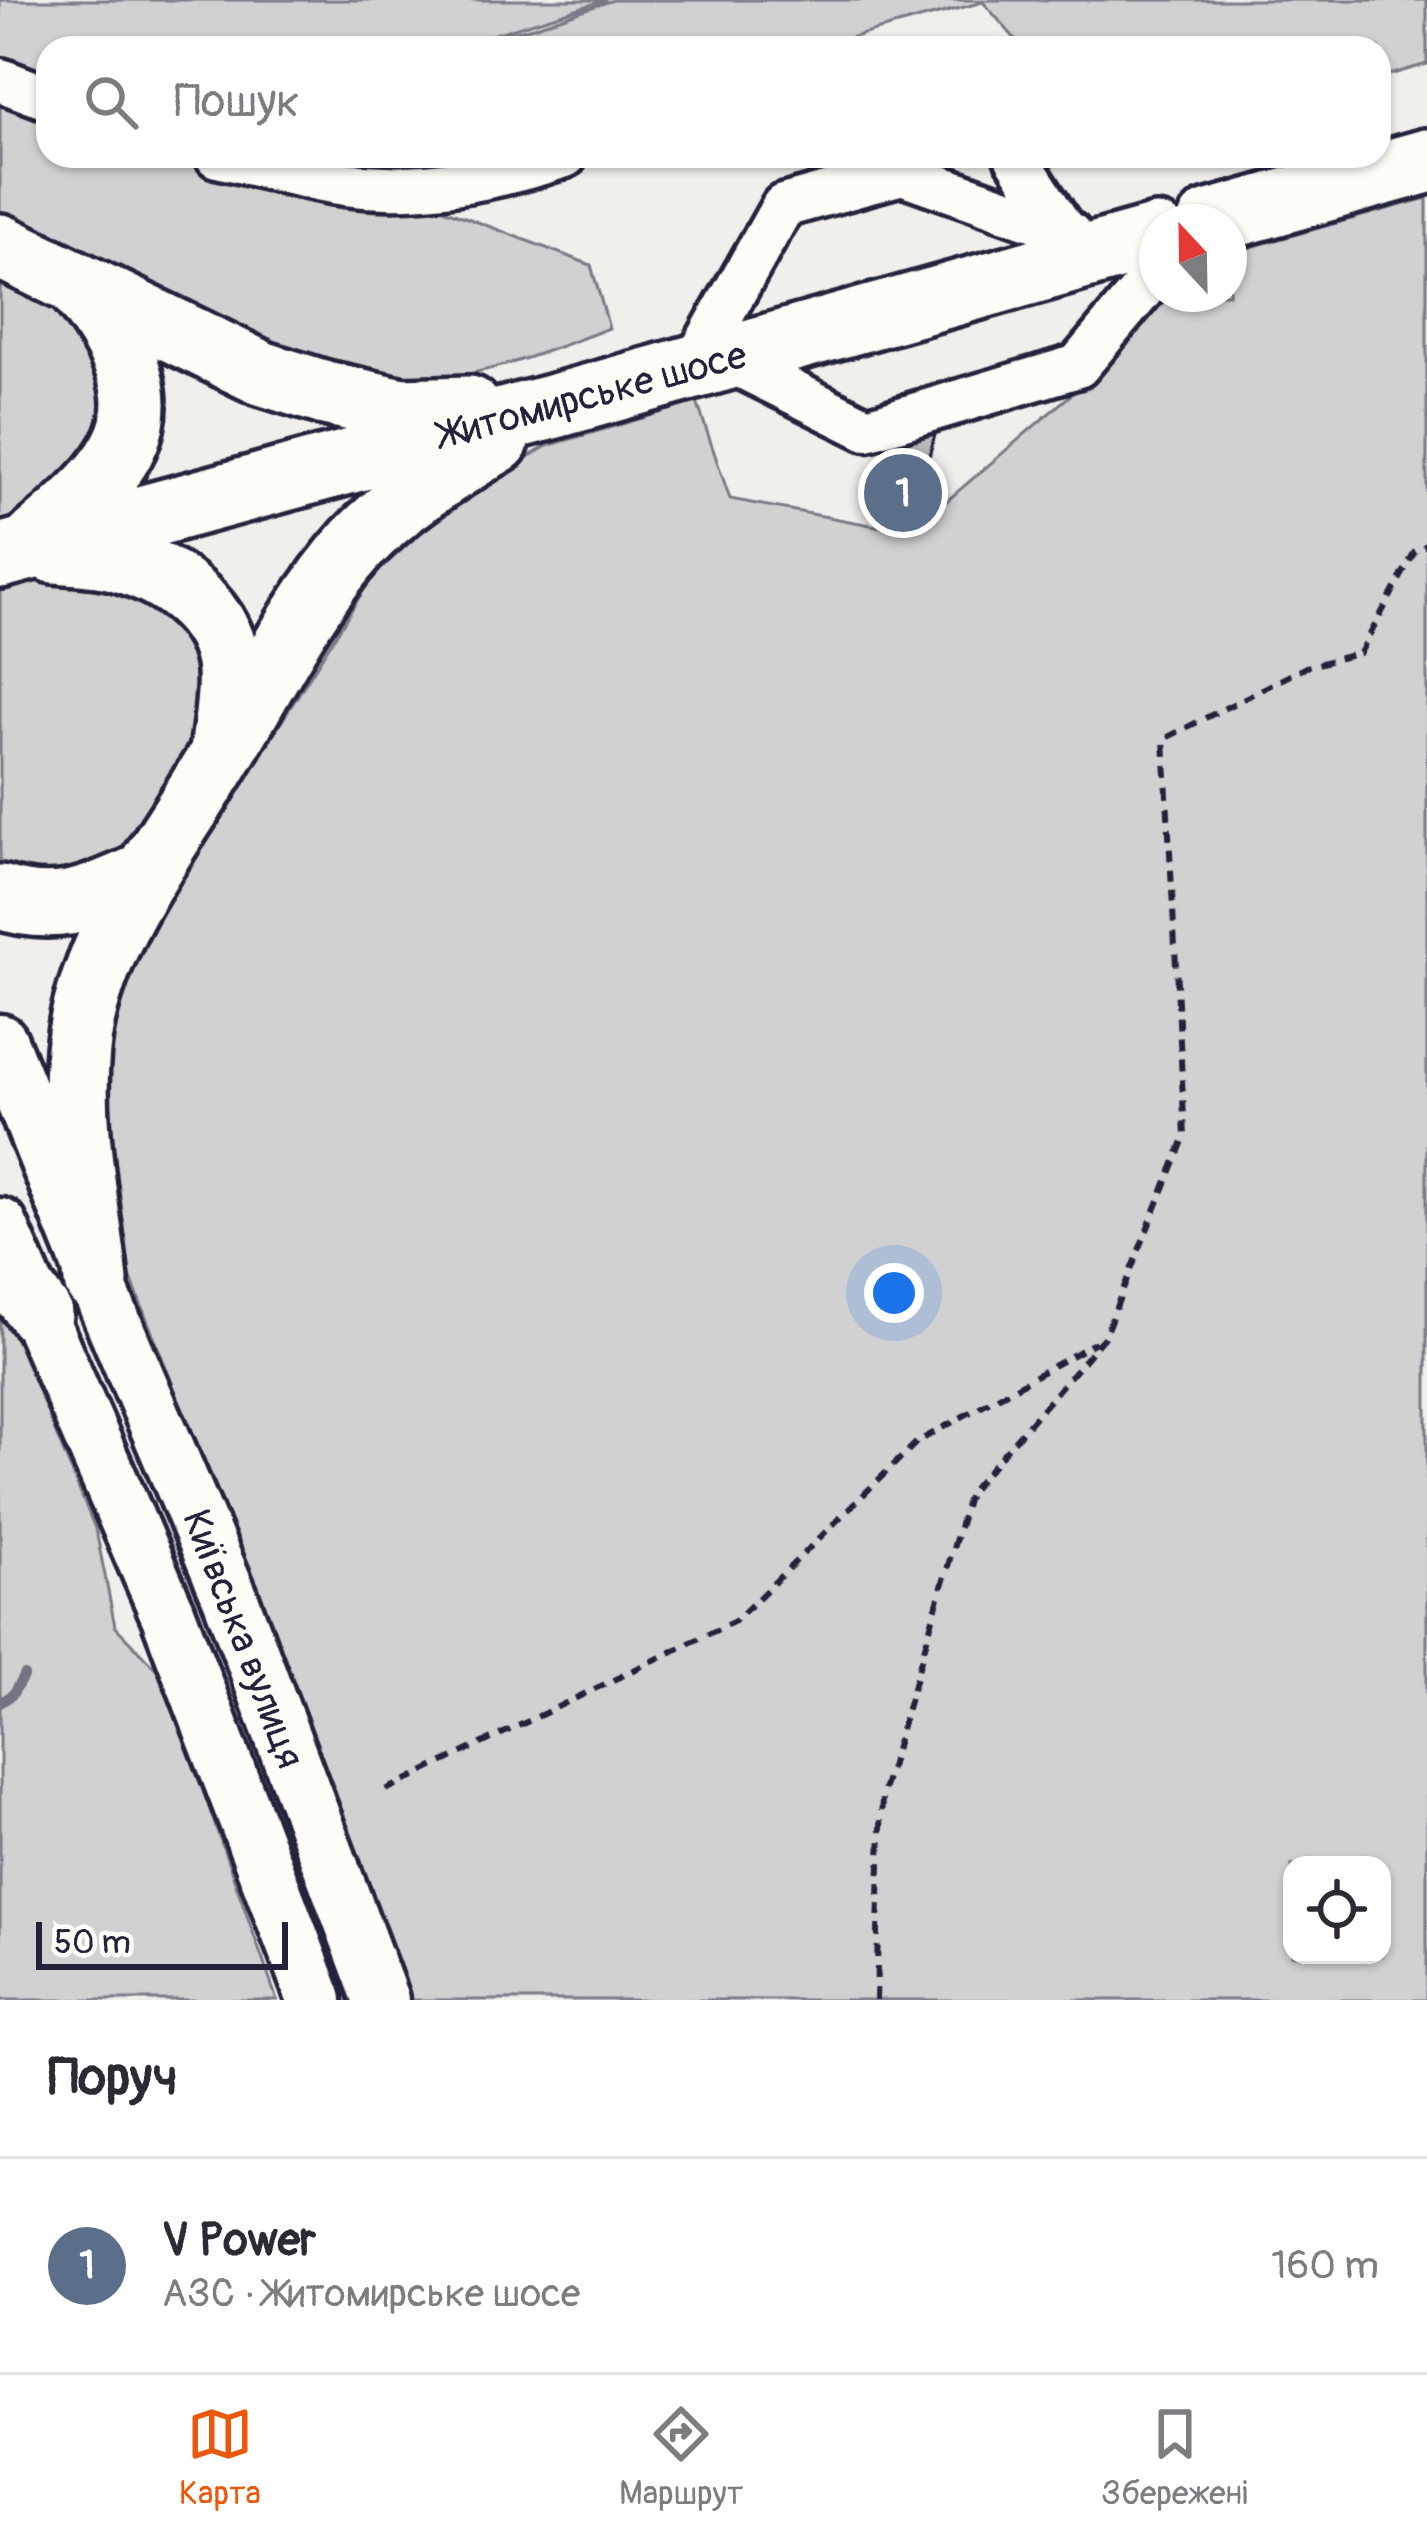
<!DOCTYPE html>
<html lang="uk">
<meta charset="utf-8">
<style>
:root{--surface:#fff;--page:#f7f7f7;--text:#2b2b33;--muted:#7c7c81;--line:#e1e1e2;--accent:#ea580c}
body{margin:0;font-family:Pangolin,sans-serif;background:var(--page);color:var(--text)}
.controls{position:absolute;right:36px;bottom:36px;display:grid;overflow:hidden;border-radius:24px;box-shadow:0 3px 9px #0004}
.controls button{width:108px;height:108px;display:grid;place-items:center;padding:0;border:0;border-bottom:3px solid var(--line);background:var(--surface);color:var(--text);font:60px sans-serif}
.compass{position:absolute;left:1139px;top:204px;width:108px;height:108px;border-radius:50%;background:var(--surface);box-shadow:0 3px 9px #0004;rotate:338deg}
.scale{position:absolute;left:36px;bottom:30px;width:252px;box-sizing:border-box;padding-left:12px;border:6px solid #22223b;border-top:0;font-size:33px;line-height:42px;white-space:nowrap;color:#22223b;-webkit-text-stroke:9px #fdfcf7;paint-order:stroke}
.you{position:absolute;left:894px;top:1293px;width:42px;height:42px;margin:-30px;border:9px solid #fff;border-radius:50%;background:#1a73e8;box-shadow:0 0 0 18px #1a73e833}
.badge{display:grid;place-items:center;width:78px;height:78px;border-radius:50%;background:var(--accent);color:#fff;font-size:39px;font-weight:700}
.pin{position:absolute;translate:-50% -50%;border:6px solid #fff;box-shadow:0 3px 12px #0006}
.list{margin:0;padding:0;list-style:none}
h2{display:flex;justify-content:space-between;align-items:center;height:156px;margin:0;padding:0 48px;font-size:51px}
h2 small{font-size:39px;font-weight:400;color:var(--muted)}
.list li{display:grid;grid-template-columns:78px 1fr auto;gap:36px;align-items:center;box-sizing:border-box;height:216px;padding:0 48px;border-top:3px solid var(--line)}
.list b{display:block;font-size:45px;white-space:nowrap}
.list p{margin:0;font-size:39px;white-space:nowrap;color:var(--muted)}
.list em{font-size:39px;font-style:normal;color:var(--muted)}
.icon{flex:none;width:66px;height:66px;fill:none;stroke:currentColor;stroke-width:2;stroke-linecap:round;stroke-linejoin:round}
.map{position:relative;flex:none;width:1427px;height:2000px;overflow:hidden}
.search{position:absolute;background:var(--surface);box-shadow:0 3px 9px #0004;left:36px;right:36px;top:36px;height:132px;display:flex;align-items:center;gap:30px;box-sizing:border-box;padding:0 42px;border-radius:36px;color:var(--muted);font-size:45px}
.sheet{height:372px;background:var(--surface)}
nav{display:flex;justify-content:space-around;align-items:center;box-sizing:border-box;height:168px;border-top:3px solid var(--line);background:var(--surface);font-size:33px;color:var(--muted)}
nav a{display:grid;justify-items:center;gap:6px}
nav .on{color:var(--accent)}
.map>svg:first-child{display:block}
</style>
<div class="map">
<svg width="1427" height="2000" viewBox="0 0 1427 2000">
<rect width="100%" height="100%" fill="#f0efec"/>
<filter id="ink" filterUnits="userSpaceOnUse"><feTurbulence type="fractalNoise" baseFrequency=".00833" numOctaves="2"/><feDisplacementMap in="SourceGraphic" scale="24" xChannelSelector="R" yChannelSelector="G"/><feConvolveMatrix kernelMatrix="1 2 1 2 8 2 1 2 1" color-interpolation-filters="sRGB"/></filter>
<g filter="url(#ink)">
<g fill="#d2d1d1" stroke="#7a7a86" stroke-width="3" fill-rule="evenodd">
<path d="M0,0H606L462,44L533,27L613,0H1427V64L1379,78V48H1023L983,2L812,48H48V156H217L388,188L591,265L609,328C543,353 477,381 406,379C388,378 369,371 352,367C228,338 113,270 0,213Z"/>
<path d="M1427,198V2000H407L322,1765L128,1271L111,1201L105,1154L111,994L372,577L459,498L547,446L697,402L730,499L887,528L935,511L1087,381L1167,294H1229V253ZM1292,1865H1382V1955H1292Z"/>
<path d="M0,263L84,313L118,425L61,505L0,527Z"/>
<path d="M49,570L146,588L206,657L204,729L137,844L80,880L0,876V587Z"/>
<path d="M0,1298L96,1531L115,1626L162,1675L277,2000H0Z"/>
</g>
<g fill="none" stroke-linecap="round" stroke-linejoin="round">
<path stroke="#737381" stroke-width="10" d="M0,1703L12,1695L24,1675"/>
</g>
<g fill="#bcbcc0" stroke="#22223b" stroke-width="3">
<path d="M803,156H869V158L808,173Z"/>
<path d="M950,379L924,475L875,491L901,393Z"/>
<path d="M924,475L935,512L886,528L875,491Z"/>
</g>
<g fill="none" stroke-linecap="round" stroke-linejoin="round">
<defs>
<g id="minor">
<path d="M0,80L48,98"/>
<path d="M217,156C259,165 302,178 345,184C420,194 494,179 565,156"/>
<path d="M1016,156L1063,230L1070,234"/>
<path d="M726,359L867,429L1078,366L1157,272"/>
<path d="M692,368L783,206L902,173L1063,230"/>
</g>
<g id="major">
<path d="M0,1042L96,1281L230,1597L381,2000"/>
<path d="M0,1226L168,1614L315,2000"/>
</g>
<g id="highway">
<path d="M1210,222L1427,161"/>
<path d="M0,246L261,373L325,393L402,410L469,408"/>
<path d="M38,539C142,453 170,404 80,288"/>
<path d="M53,551C74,553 98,553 118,559C171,574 225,612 229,671C231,696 226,721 223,745"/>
<path d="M0,556L555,406L1157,237"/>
<path d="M0,897C59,916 91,898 145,875"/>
<path d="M0,1259L40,1314"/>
<path d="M96,1281C87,1197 65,1101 83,1017C105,918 173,837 223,752C265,682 303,604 357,544C397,502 447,471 497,441"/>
</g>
</defs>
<use href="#minor" stroke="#22223b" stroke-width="51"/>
<use href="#major" stroke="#22223b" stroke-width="63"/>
<use href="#highway" stroke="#22223b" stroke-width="72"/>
<g stroke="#22223b" stroke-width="6" stroke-dasharray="12 9" stroke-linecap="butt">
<path d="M386,1790L735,1621L917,1442L1096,1342"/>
<path d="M876,2000L882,1795L969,1493L1104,1337L1185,1136L1164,739L1306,667L1360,653L1415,551L1427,545"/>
</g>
<use href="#minor" stroke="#fdfcf7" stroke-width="42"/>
<use href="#major" stroke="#fdfcf7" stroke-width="54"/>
<use href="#highway" stroke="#fdfcf7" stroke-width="63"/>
</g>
</g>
<g text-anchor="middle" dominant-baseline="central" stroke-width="10" stroke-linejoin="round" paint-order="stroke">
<g font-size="39" fill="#22223b" stroke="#fdfcf7">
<text transform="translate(593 395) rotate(-15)">Житомирське шосе</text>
<text transform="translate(243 1639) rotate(69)">Київська вулиця</text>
</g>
</g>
</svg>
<div class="controls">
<button><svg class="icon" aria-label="locate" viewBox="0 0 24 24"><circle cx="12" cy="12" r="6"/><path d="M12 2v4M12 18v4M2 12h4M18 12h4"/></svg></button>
</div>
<svg class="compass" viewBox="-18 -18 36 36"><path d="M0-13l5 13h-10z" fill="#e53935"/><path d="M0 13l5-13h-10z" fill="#7c7c81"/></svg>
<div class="scale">50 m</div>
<div class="you"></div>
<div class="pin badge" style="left:903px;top:493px;background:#5c6f8a">1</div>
<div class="search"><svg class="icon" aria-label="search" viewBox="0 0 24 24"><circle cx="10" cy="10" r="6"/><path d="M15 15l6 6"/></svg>Пошук</div>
</div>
<section class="sheet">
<h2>Поруч<small></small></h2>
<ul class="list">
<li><span class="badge" style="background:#5c6f8a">1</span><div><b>V Power</b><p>АЗС · Житомирське шосе</p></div><em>160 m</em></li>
</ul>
</section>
<nav>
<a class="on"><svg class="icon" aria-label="map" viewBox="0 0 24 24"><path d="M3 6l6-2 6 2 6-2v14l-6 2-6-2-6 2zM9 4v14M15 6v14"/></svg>Карта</a>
<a><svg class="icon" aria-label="directions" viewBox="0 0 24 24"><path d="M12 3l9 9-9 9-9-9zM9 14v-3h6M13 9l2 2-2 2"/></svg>Маршрут</a>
<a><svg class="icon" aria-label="saved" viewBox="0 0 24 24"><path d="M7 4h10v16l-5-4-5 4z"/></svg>Збережені</a>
</nav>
